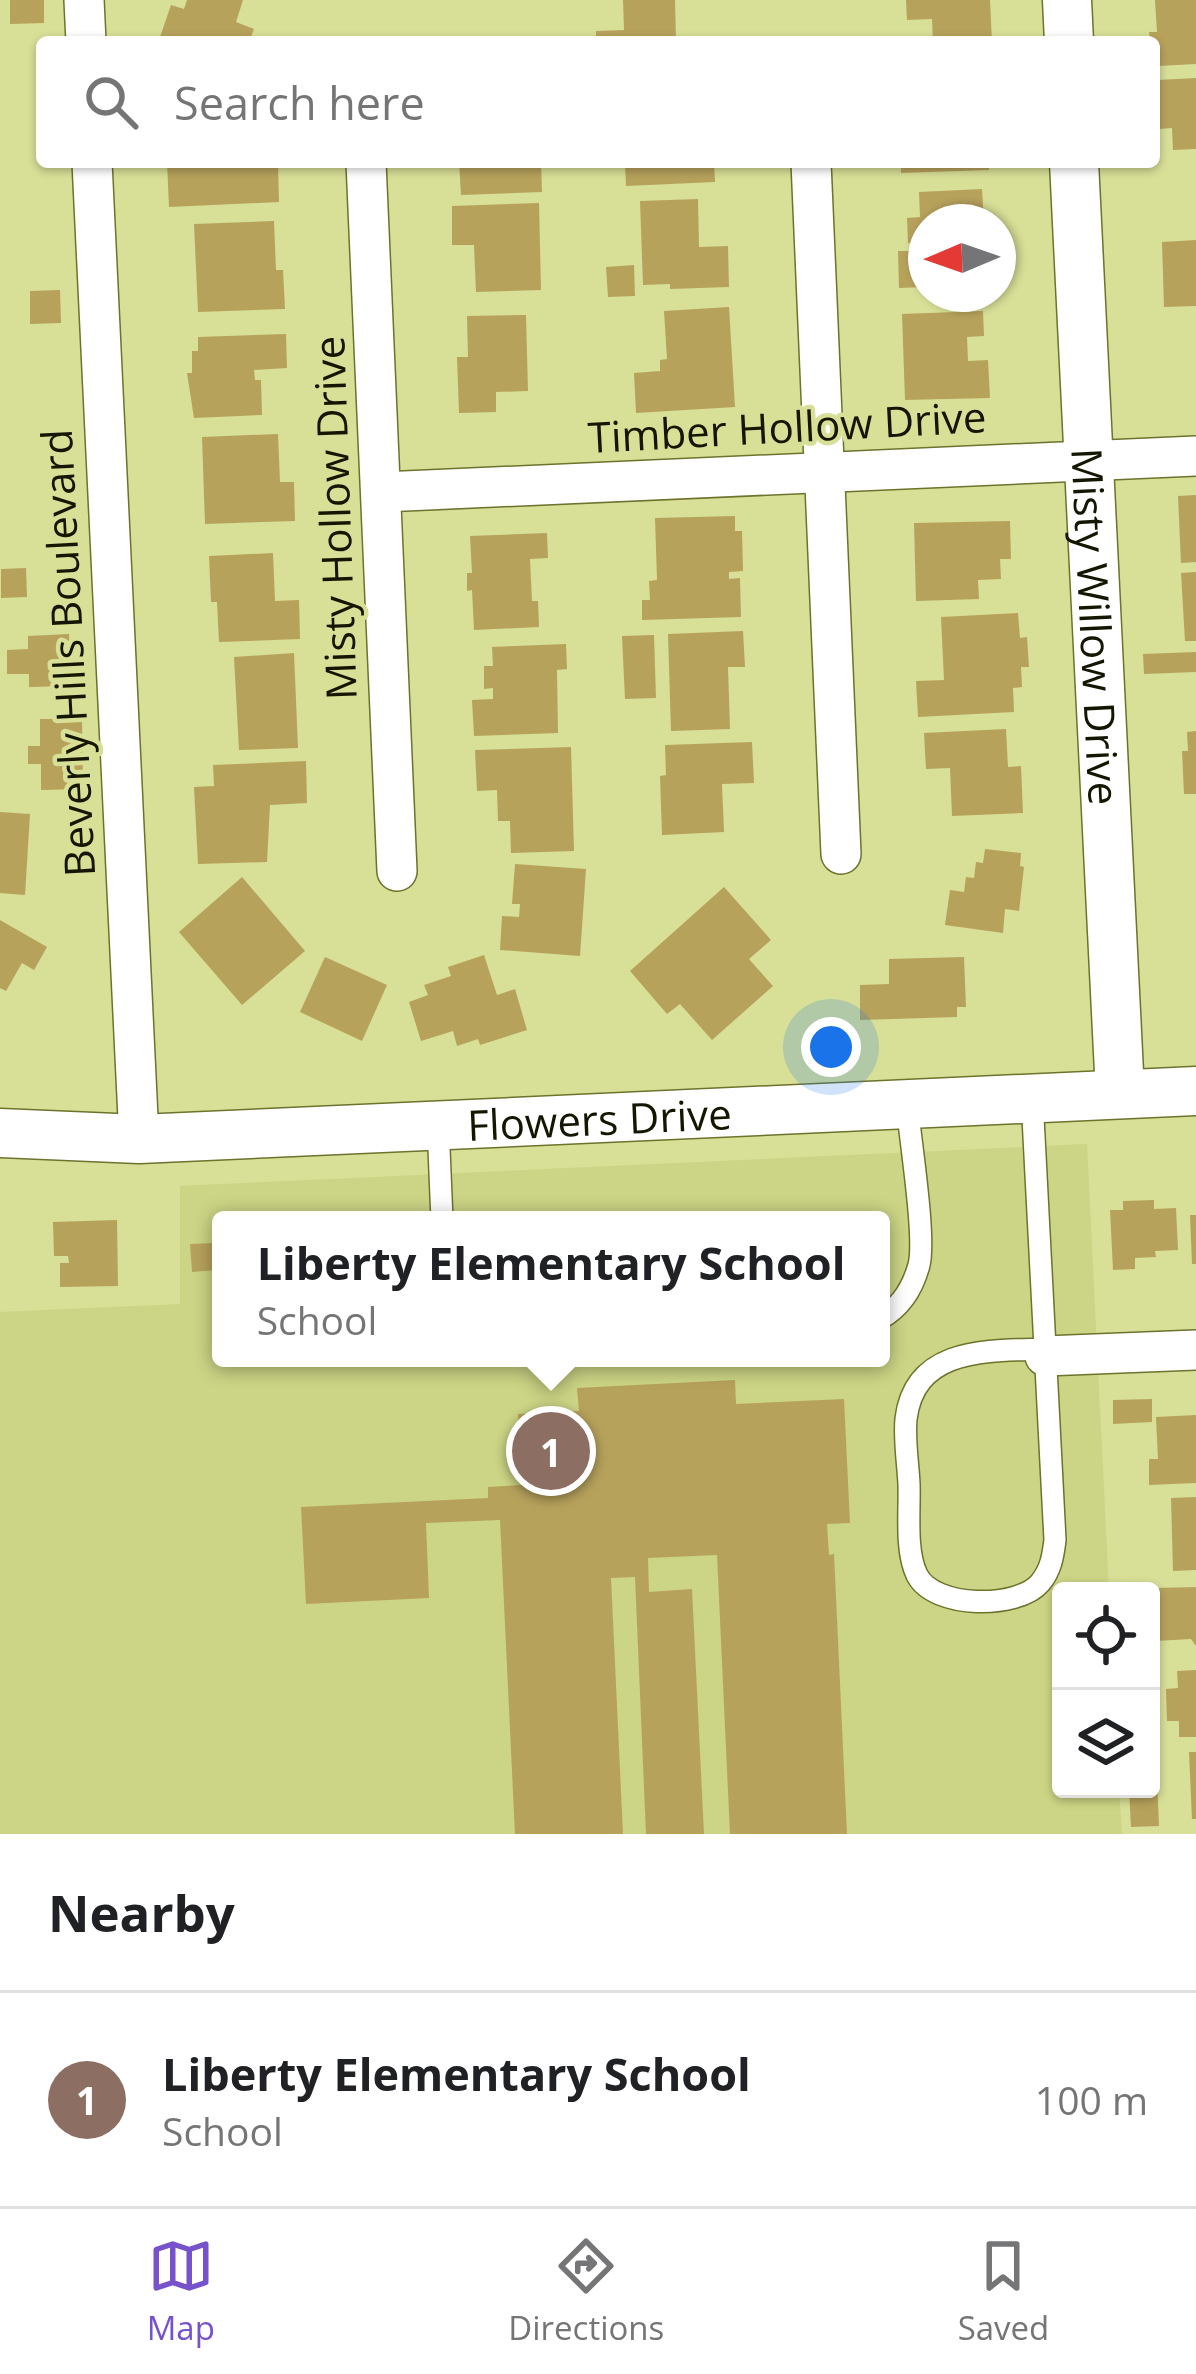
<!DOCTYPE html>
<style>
:root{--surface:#fff;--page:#f6f6f6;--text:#202124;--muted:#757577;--line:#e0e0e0;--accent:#7652cb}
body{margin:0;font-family:"Open Sans",sans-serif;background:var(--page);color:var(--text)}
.controls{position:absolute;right:36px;bottom:36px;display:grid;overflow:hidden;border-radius:12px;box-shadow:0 3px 9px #0004}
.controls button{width:108px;height:108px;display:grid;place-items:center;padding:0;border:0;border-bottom:3px solid var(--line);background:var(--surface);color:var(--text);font:60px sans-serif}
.compass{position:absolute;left:908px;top:204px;width:108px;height:108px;border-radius:50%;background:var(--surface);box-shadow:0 3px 9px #0004;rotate:268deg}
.you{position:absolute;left:831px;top:1047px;width:42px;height:42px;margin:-30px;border:9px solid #fff;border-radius:50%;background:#1a73e8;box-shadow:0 0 0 18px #1a73e833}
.badge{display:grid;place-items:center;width:78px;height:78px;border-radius:50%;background:var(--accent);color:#fff;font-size:39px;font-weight:700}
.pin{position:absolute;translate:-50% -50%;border:6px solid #fff;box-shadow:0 3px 12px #0006}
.popup{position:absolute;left:212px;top:1211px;width:678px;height:156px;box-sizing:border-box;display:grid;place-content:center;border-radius:12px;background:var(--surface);filter:drop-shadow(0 3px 9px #0005);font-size:39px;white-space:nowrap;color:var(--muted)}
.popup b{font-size:45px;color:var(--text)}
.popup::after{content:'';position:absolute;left:50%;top:100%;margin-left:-24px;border:24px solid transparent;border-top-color:var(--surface)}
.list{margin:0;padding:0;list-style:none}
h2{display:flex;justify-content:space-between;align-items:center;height:156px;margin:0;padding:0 48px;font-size:51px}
h2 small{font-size:39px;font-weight:400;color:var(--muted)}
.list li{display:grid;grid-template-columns:78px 1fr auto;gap:36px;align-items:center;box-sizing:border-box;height:216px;padding:0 48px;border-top:3px solid var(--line)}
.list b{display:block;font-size:45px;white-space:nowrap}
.list p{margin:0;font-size:39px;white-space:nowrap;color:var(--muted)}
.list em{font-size:39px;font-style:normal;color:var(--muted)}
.icon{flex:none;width:66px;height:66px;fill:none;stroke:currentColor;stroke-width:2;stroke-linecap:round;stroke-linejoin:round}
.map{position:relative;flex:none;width:1196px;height:1834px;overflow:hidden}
.search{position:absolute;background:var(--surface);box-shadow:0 3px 9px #0004;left:36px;right:36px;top:36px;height:132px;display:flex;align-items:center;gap:30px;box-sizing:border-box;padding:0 42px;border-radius:12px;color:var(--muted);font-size:45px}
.sheet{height:372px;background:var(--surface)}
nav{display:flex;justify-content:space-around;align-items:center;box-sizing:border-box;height:168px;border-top:3px solid var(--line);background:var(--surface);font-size:33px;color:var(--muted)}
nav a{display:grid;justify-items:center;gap:6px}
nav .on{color:var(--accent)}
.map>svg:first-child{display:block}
</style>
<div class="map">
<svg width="1196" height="1834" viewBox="0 0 1196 1834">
<rect width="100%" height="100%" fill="#d8df97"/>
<path fill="#ccd485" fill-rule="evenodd" d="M1087,1144L1109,1591H1061V1789H1119L1122,1834H0V1312L180,1304V1186ZM221,1220H881V1358H221Z"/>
<g fill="#b7a25c">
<path d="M10,0H44V23L10,24Z"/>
<path d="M187,0H243L236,22L254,29L249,42L159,40L171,5L184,9Z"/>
<path d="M623,0H675L676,42H596V31L624,30Z"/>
<path d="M906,0H990L992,42H933L932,19L907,20Z"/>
<path d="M1155,0H1196V64L1158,66V50H1154V42H1150L1149,32H1157Z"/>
<path d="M1196,78V149L1173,150L1172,128L1159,129L1157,80Z"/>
<path d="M167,162H278L279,202L169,207Z"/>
<path d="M459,162H541L542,192L461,195Z"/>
<path d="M625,162H714L715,182L626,186Z"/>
<path d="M901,162H989V170L901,173Z"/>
<path d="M982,189L984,222H926V287L899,288L898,251H922L921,242L908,243L907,218L920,217L919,192Z"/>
<path d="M698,199L699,247L728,246L729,287L670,289V284L643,285L640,201Z"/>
<path d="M539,203L541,290L476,292L474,245H452V206Z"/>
<path d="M274,221L276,270H283L285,309L198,312L194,224Z"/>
<path d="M1196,240V306L1164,307L1162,242Z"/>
<path d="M634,265L635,296L608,297L606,267Z"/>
<path d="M60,290L61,323L30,324V291Z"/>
<path d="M729,307L735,407L636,413L634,373L660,371V360L667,359L664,311Z"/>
<path d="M983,311L984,336L967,337L968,361L988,360L990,398L905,400L902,314Z"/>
<path d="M526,315L528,391L496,392V412L459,413L457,357H468L467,316Z"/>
<path d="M286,334L287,368L254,370L255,380H261L262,415L194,418L187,373H192V351H198V337Z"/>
<path d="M278,434L280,482H294L295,521L205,524L202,437Z"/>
<path d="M1196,495V562L1181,563L1178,496Z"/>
<path d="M735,516V531H742L743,571L729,572V579L740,578L741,617L642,620V600H650L649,581L657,580L655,518Z"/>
<path d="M1010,521L1011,559H1000L1001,579L978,580L979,599L916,601L914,523Z"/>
<path d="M547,533L548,558L530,559L532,601H538L539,627L474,630L472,590L467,591V573H472L470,536Z"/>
<path d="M77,543L78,561H61V544Z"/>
<path d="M273,553L275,601L299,600L300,639L219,642L217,602H211L209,556Z"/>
<path d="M26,568L27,597L1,598V569Z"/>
<path d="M1196,572V641H1185L1181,573Z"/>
<path d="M1018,613L1020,638L1027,637L1029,667H1021L1022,687L1013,688L1014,712L918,717L916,681L944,680L941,617Z"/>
<path d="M743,631L745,667H728L730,729L671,731L668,634Z"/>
<path d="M69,634L71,686L29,687V674H7V650L28,649V636Z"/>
<path d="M654,635L656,698L625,699L622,636Z"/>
<path d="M566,644L567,669L557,670L558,733L474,736L472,700L493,699V688L484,689V666H493L492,647Z"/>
<path d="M1196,652V672L1144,674L1143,654Z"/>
<path d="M294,653L298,748L239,750L234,657Z"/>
<path d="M40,719H82L83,789L41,790V764H28V746H40Z"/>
<path d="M1006,729L1008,767L1021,766L1023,813L952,816L950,768L926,769L924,733Z"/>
<path d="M1196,731V794H1184L1182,751H1188L1187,732Z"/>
<path d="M752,742L754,783L722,784L724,832L662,835L660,776L666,775L665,745Z"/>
<path d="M571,747L574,851L511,853L510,821H498L497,790L477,791L475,750Z"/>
<path d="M306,761L307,803L270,805L267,862L198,864L194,787L214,786L213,765Z"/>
<path d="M0,812L30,814L25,895L0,893Z"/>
<path d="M985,849L1021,853L1020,866L1024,867L1019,911L1005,909L1003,933L945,925L950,890L964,892L966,877L974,878L976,862L983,863Z"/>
<path d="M515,864L586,869L580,956L500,950L502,916L519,917L520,904H512Z"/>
<path d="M242,877L305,951L242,1005L179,932Z"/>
<path d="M724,887L771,940L749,959L773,986L712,1040L680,1004L667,1014L630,971Z"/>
<path d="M0,920L47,947L34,970L22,963L6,991L0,988Z"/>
<path d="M484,955L497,995L515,989L527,1030L480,1045L478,1039L457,1046L453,1031L421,1041L409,1002L428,995L424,985L451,976L448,967Z"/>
<path d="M325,957L387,985L362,1041L300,1012Z"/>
<path d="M964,957L966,1007H957V1017L860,1020V985L889,984V959Z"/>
<path d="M1154,1200V1209L1176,1208L1178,1250L1155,1251L1156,1257L1135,1258V1269L1113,1270L1110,1210H1123V1201Z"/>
<path d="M1190,1215H1196V1264H1192Z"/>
<path d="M117,1220L118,1286L60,1287V1263H69L68,1256H54L53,1222Z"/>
<path d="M215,1243L217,1270L192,1272L190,1244Z"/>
<path d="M735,1380L736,1404L844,1399L850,1523L827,1524L829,1555L834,1554L847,1834H730L717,1555L648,1558L649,1592L692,1589L704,1834H646L635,1577L611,1578L623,1834H515L500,1520L426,1523L429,1598L306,1604L301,1507L488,1498V1487L522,1485L518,1414L579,1411L577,1388Z"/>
<path d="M1152,1399V1422L1113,1424V1400Z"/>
<path d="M1196,1415V1483L1149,1485V1459H1158L1156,1417Z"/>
<path d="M1196,1497V1570L1173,1571L1171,1498Z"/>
<path d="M1196,1587V1646L1191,1639L1155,1641L1154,1588Z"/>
<path d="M1196,1670V1737H1179V1721H1167L1166,1689L1178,1688L1177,1671Z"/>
<path d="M1189,1752H1196V1819H1192Z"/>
<path d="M1151,1778H1157L1159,1826L1131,1827L1129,1789H1151Z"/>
</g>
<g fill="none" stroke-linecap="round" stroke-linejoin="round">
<defs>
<g id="service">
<path d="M1032,1098L1055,1540C1053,1556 1051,1570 1040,1583C1018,1609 934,1609 917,1575C905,1551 910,1510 909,1484C908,1463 904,1440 906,1419C915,1346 989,1351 1045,1349"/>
<path d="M438,1125L442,1220"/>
<path d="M881,1318C901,1307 913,1287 919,1265C926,1237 910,1139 907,1104"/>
</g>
<g id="minor">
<path d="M84,0L86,42"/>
<path d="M92,162L139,1139"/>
<path d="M366,162L397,871"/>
<path d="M811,162L841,854"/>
<path d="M382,492L1196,456"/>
<path d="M1045,1356L1196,1350"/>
</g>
<g id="tertiary">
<path d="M1067,0L1069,42"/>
<path id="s1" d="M1074,162L1120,1093"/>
<path id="s2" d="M0,1133L139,1139L1196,1091"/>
</g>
</defs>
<use href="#service" stroke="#6d722c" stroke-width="24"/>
<use href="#minor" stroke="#6d722c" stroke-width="42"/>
<use href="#tertiary" stroke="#6d722c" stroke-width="51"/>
<use href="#service" stroke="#fff" stroke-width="21"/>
<use href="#minor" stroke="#fff" stroke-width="39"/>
<use href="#tertiary" stroke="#fff" stroke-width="48"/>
</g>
<g text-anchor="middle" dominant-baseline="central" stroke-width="9" stroke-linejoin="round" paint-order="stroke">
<g font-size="42" fill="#141600" stroke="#d8df97">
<text transform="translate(787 426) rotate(-3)">Timber Hollow Drive</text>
<text transform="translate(334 518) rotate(-92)">Misty Hollow Drive</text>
<text stroke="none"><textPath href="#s1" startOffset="465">Misty Willow Drive</textPath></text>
<text transform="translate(67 653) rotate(-93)">Beverly Hills Boulevard</text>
<text stroke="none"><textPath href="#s2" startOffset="600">Flowers Drive</textPath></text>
</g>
</g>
</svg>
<div class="controls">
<button><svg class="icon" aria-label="locate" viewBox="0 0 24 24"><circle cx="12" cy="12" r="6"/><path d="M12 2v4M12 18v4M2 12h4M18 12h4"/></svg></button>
<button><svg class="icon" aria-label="layers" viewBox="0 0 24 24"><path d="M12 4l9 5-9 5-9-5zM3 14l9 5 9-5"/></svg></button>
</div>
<svg class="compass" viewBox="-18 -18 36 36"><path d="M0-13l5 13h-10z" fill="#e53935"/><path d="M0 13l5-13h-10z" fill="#757577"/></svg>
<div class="you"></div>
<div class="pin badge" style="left:551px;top:1451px;background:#8d6e63">1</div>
<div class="popup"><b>Liberty Elementary School</b>School</div>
<div class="search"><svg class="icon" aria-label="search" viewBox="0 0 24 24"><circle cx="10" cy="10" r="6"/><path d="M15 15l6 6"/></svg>Search here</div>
</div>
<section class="sheet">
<h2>Nearby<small></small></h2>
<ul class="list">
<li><span class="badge" style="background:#8d6e63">1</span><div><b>Liberty Elementary School</b><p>School</p></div><em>100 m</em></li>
</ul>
</section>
<nav>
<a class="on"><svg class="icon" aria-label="map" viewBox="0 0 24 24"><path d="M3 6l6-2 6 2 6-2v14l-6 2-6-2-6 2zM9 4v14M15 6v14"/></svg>Map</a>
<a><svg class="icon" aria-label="directions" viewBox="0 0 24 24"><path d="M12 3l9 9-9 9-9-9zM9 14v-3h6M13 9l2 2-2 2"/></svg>Directions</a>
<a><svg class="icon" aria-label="saved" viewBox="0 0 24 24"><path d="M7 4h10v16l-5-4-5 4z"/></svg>Saved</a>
</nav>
